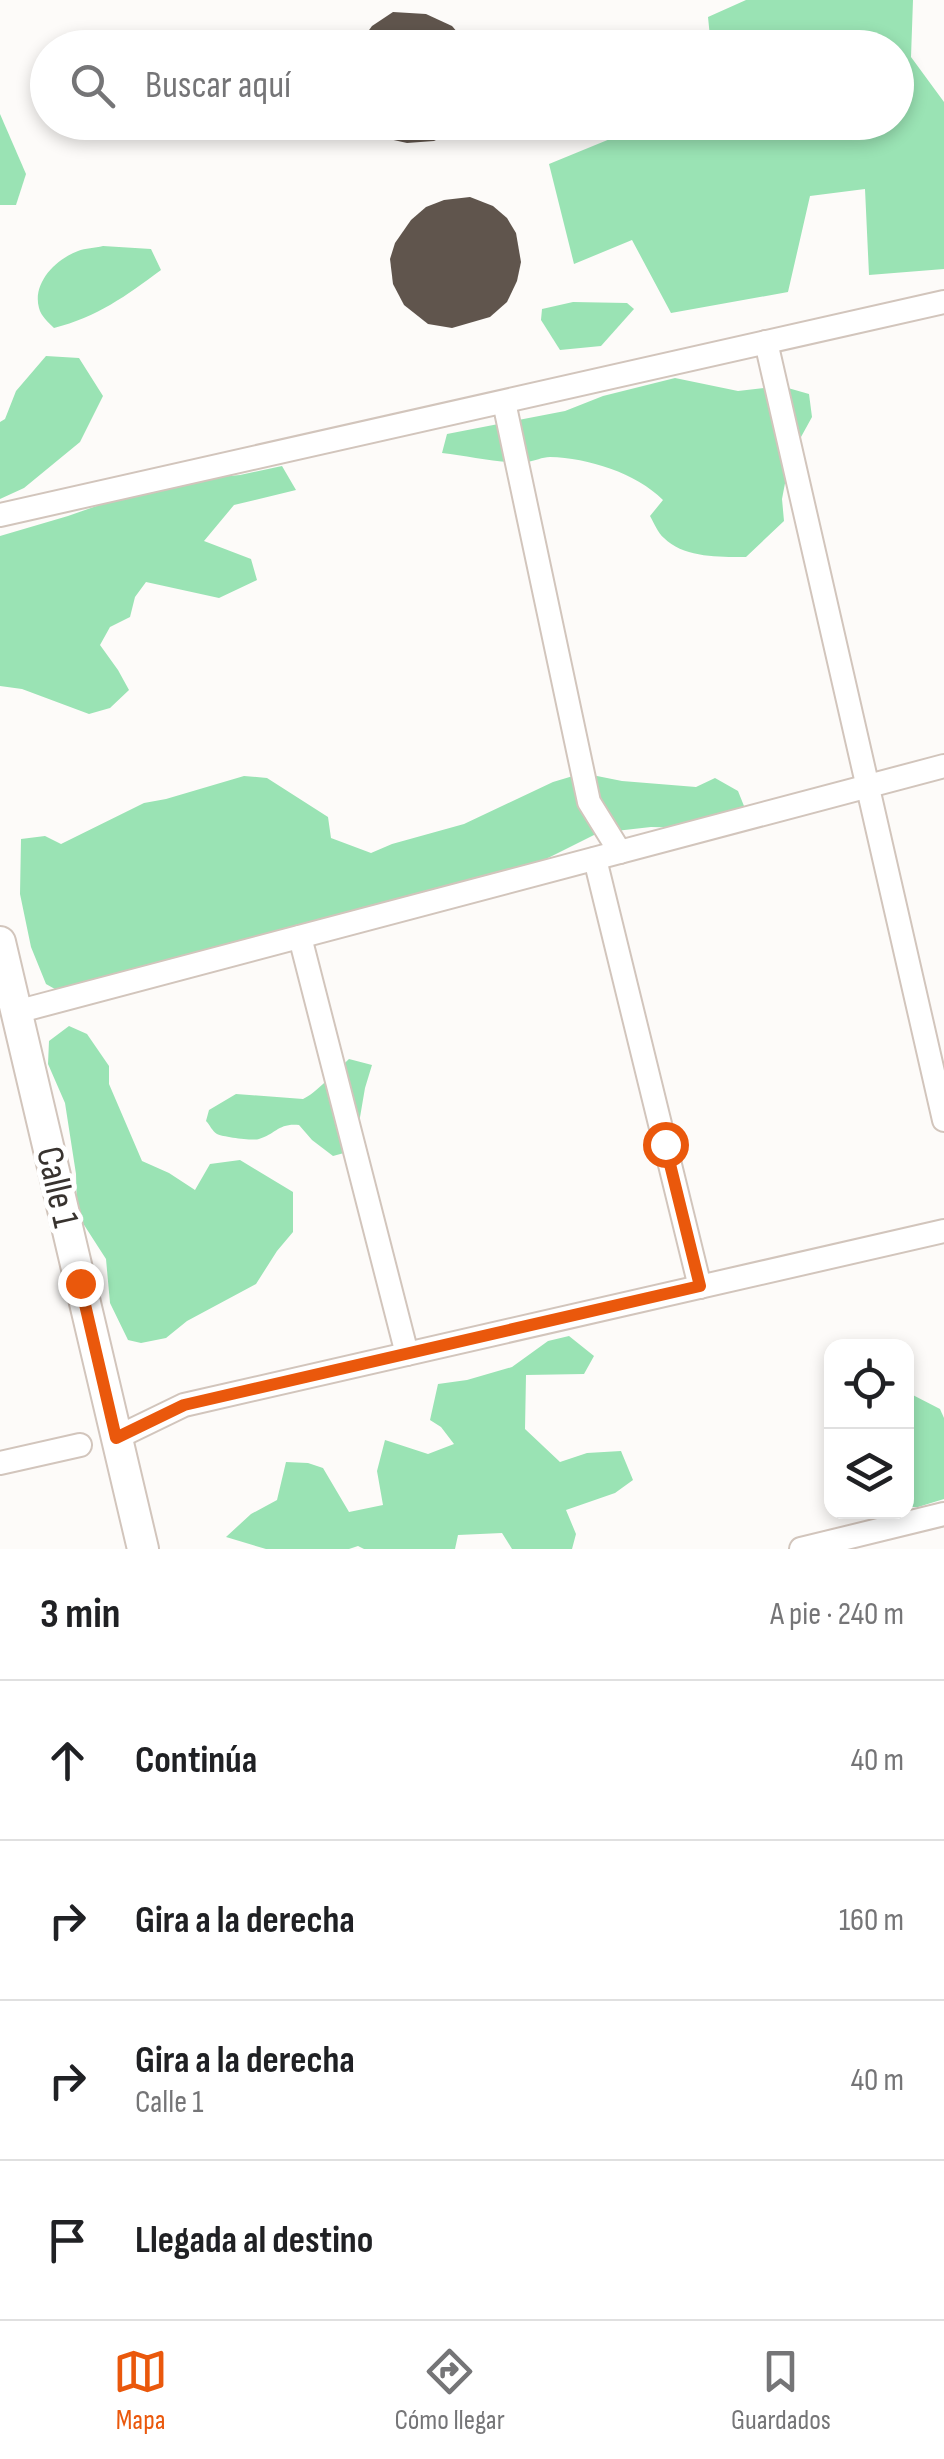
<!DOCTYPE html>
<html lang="es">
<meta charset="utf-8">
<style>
:root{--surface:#fff;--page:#f2f2f2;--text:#202124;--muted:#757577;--line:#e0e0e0;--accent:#ea580c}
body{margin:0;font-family:"Sofia Sans Condensed",sans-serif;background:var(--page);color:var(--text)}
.controls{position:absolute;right:30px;bottom:30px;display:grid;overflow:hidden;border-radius:20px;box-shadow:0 5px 15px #0003}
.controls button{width:90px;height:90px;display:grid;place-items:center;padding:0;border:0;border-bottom:2px solid var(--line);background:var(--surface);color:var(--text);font:50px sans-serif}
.stop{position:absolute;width:30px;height:30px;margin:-22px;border:8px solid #ea580c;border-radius:50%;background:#fff}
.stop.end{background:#ea580c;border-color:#fff;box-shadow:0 2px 10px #0008}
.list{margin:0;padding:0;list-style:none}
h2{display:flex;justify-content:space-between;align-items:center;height:130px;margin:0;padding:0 40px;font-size:42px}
h2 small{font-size:32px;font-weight:400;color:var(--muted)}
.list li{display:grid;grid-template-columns:65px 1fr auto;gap:30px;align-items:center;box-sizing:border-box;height:160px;padding:0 40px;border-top:2px solid var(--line)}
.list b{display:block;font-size:38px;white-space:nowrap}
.list p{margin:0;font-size:32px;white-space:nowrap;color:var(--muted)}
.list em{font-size:32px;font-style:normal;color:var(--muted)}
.icon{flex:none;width:55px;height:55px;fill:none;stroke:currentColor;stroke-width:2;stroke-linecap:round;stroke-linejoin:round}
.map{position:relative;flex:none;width:944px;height:1549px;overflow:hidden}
.search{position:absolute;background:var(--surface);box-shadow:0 5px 15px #0003;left:30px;right:30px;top:30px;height:110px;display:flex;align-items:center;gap:25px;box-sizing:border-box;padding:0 35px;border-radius:55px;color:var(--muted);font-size:38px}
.sheet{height:770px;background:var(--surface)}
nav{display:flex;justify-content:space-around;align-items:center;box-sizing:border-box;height:140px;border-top:2px solid var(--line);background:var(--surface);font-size:28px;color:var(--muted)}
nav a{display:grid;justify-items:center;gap:5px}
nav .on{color:var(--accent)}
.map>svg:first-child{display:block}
</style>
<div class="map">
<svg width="944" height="1549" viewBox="0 0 944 1549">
<rect width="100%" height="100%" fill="#fdfbf9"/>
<g fill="#9ae3b4">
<path d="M746,0H913L911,57L944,102V269L869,275L865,189L810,196L788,292L671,313L632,240L574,264L549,164L649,123L896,122V48L711,47L708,17Z"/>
<path d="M0,114L26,174L16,205H0Z"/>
<path d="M103,246L151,249L161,270C126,296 97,317 54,328C48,322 41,316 39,308C32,283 56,259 78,251C85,248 95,248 103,246Z"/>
<path d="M573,302L627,303L634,309L601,346L560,350L541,320L542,309Z"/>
<path d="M46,356L79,358L103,396L80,442L24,488L0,499V422L5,419L16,391Z"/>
<path d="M675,378L738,391L764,388H788L809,394L812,417L790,457L782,499L784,521L746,557C720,557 684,558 664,538C658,533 654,523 650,516L663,500C636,473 588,458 550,457C542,457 535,461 527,462C500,464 469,456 442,453L447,434L565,411L603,396Z"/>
<path d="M282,466L296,490L234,505L204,541L251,559L257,580L219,598L146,582L135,597L130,617L110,627L100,645L118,670L129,690L110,708L89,714L22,689L0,686V536L68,516L165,482L240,475Z"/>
<path d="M244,776L267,778L328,817L331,838L371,853L392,844L464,824L553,782L573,776H597L622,781L696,787L715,778L738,791L746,811L693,828L651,827L598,833L500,882L69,997L46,984L31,947L20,894L21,839L45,836L61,844L144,803L166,799Z"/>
<path d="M69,1026L87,1034L109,1066V1084L142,1161L169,1173L195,1190L210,1164L240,1160L293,1192V1232L277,1251L256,1284L187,1321L166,1338L141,1343L128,1340L110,1303L106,1259L77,1214L76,1174L65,1103L48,1064L49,1041Z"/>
<path d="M349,1059L372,1065L365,1088L359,1123L344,1153L333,1156L312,1140L299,1125C278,1123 276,1134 259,1139C253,1141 223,1137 217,1134C212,1131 210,1125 206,1121L209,1110L236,1094L303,1099C315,1094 337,1070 349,1059Z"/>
<path d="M569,1336L594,1356L584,1374L526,1375L525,1429L560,1462L587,1453L621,1451L633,1480L615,1493L566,1510L576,1534L572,1549H512L502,1533L458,1535L455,1549H364L358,1546L349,1549H266L226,1537L251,1514L277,1500L286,1462L308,1463L323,1468L349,1512L383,1505L377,1471L385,1440L428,1454L454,1444L441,1427L430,1420L438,1384L467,1380L512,1367L548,1341Z"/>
<path d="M907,1392L940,1409L944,1418V1499L918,1507H907Z"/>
</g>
<g fill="#60554d">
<path d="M393,12L426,14L452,26L471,48H356L372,26Z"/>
<path d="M367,122H462L457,129L434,141L407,143L389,139Z"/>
<path d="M470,197L493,206L507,218L516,233L521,262L517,281L507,302L490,317L452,328L428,324L404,305L393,284L390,259L395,243L411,220L426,207L444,200Z"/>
</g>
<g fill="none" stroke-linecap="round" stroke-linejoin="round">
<defs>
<g id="minor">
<path d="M766,342L944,1120"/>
<path d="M504,402L589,802L620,852"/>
<path d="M0,515L944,302"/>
<path d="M595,859L700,1287"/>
<path d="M300,937L407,1354"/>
<path d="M16,1012L944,766"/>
<path d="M116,1438L184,1405L944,1231"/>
<path d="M0,1463L80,1445"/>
<path d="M801,1549L944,1514"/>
</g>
<path id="tertiary" d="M0,942L143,1549"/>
</defs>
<use href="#minor" stroke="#d2c5bc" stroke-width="26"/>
<use href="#tertiary" stroke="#d2c5bc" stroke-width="34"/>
<use href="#minor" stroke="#fff" stroke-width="22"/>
<use href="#tertiary" stroke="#fff" stroke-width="30"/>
</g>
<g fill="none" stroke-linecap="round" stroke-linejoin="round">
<path stroke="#ea580c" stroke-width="12" d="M80,1283L116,1438L184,1405L700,1286L665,1144"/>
</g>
<g text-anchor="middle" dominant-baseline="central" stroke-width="10" stroke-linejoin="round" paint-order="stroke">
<g font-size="38" fill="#38332f" stroke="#fff">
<text transform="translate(57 1187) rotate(77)">Calle 1</text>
</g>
</g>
</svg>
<div class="controls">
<button><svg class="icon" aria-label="locate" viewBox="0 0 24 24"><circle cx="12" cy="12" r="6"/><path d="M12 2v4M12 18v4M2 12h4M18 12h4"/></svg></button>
<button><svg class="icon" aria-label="layers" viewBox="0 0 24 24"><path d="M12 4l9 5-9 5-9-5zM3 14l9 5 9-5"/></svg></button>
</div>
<div class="stop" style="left:665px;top:1144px"></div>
<div class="stop end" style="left:80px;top:1283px"></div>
<div class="search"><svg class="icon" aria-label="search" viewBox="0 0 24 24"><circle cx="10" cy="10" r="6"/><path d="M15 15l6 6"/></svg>Buscar aquí</div>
</div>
<section class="sheet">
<h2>3 min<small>A pie · 240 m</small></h2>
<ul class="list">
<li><svg class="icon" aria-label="ahead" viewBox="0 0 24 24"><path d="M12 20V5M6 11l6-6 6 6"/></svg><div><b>Continúa</b></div><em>40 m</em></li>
<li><svg class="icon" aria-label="right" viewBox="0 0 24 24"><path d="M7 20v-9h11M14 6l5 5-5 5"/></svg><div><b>Gira a la derecha</b></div><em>160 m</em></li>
<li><svg class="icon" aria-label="right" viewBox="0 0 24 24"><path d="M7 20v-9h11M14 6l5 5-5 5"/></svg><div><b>Gira a la derecha</b><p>Calle 1</p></div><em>40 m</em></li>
<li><svg class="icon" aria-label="arrive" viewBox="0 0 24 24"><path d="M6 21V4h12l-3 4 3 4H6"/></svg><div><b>Llegada al destino</b></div></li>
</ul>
</section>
<nav>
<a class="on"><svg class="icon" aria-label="map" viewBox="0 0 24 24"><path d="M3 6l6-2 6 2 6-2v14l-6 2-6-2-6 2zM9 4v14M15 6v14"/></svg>Mapa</a>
<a><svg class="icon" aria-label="directions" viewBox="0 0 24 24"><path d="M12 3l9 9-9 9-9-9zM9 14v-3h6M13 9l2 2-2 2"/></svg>Cómo llegar</a>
<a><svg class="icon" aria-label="saved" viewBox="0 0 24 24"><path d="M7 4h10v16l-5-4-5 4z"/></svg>Guardados</a>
</nav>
